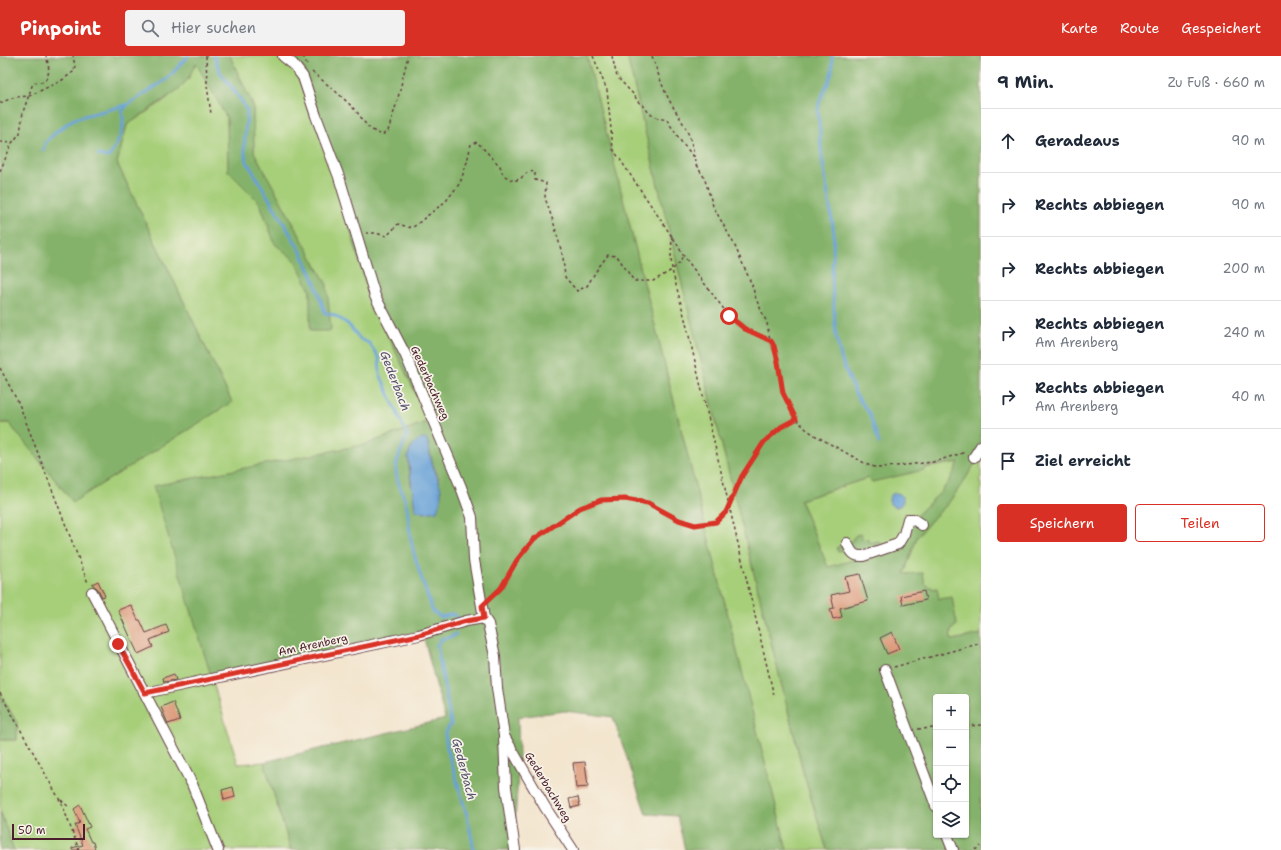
<!DOCTYPE html>
<html lang="de">
<meta charset="utf-8">
<style>
:root{--surface:#fff;--page:#f2f2f3;--text:#1f2937;--muted:#747a83;--line:#e0e1e3;--accent:#d93025}
body{margin:0;font-family:"Shantell Sans",sans-serif;background:var(--page);color:var(--text)}
.controls{position:absolute;right:12px;bottom:12px;display:grid;overflow:hidden;border-radius:4px;box-shadow:0 1px 3px #0004}
.controls button{width:36px;height:36px;display:grid;place-items:center;padding:0;border:0;border-bottom:1px solid var(--line);background:var(--surface);color:var(--text);font:20px sans-serif}
.scale{position:absolute;left:12px;bottom:10px;width:73px;box-sizing:border-box;padding-left:4px;border:2px solid #4a1f2b;border-top:0;font-size:11px;line-height:14px;white-space:nowrap;color:#4a1f2b;-webkit-text-stroke:3px #f7f3e8;paint-order:stroke}
.stop{position:absolute;width:12px;height:12px;margin:-9px;border:3px solid #d93025;border-radius:50%;background:#fff}
.stop.end{background:#d93025;border-color:#fff;box-shadow:0 1px 4px #0008}
.list{margin:0;padding:0;list-style:none}
h2{display:flex;justify-content:space-between;align-items:center;height:52px;margin:0;padding:0 16px;font-size:17px}
h2 small{font-size:13px;font-weight:400;color:var(--muted)}
.list li{display:grid;grid-template-columns:26px 1fr auto;gap:12px;align-items:center;box-sizing:border-box;height:64px;padding:0 16px;border-top:1px solid var(--line)}
.list b{display:block;font-size:15px;white-space:nowrap}
.list p{margin:0;font-size:13px;white-space:nowrap;color:var(--muted)}
.list em{font-size:13px;font-style:normal;color:var(--muted)}
.actions{display:flex;gap:8px;padding:12px 16px}
.actions a{flex:1;padding:9px 0;border:1px solid var(--accent);border-radius:4px;text-align:center;font-size:14px;color:var(--accent)}
.actions .main{background:var(--accent);color:#fff}
.icon{flex:none;width:22px;height:22px;fill:none;stroke:currentColor;stroke-width:2;stroke-linecap:round;stroke-linejoin:round}
.map{position:relative;flex:none;width:981px;height:794px;overflow:hidden}
header{display:flex;align-items:center;gap:24px;box-sizing:border-box;height:56px;padding:0 20px;background:var(--accent);color:#fff}
header strong{font-size:19px}
nav{display:flex;gap:22px;margin-inline-start:auto;font-size:14px}
.search{width:280px;height:36px;background:var(--page);display:flex;align-items:center;gap:10px;box-sizing:border-box;padding:0 14px;border-radius:4px;color:var(--muted);font-size:15px}
main{display:flex}
aside{flex:1;background:var(--surface)}
.map>svg:first-child{display:block}
</style>
<header>
<strong>Pinpoint</strong>
<div class="search"><svg class="icon" aria-label="search" viewBox="0 0 24 24"><circle cx="10" cy="10" r="6"/><path d="M15 15l6 6"/></svg>Hier suchen</div>
<nav><a>Karte</a><a>Route</a><a>Gespeichert</a></nav>
</header>
<main>
<div class="map">
<svg width="981" height="794" viewBox="0 0 981 794">
<rect width="100%" height="100%" fill="#f7f3e8"/>
<filter id="ink" filterUnits="userSpaceOnUse"><feTurbulence type="fractalNoise" baseFrequency=".025" numOctaves="2"/><feDisplacementMap in="SourceGraphic" scale="8" xChannelSelector="R" yChannelSelector="G"/><feConvolveMatrix kernelMatrix="1 2 1 2 8 2 1 2 1" color-interpolation-filters="sRGB"/></filter>
<filter id="wash" filterUnits="userSpaceOnUse"><feTurbulence type="fractalNoise" baseFrequency=".012" numOctaves="4" result="noise"/><feDisplacementMap in="SourceGraphic" scale="16" xChannelSelector="R" yChannelSelector="G"/><feGaussianBlur stdDeviation="0.9" result="paint"/><feColorMatrix in="noise" values="0 0 0 0 0 0 0 0 0 0 0 0 0 0 0 0 0 1.4 0 .05"/><feComposite in="paint" operator="in"/></filter>
<g filter="url(#wash)">
<rect width="100%" height="100%" fill="#f3e5ce"/>
<g fill="#a7cf7a" stroke="#787752">
<path d="M230,0H291L336,123L370,242L429,365L367,388L211,620L238,708L264,706L291,794H14L0,755V684H17V667L0,637V367H9L73,446L232,346L117,107L127,69L165,44L188,23L196,6L227,62L228,115L260,147L275,188L295,203L310,234L311,275L327,229L254,96L253,50Z"/>
<path d="M587,0H627L679,216L804,719L827,794H787Z"/>
<path d="M981,398V578L953,584L951,583C950,576 951,573 957,569L939,543L934,533L904,518L917,481L935,460L947,449L964,425Z"/>
<path d="M960,406L950,424L941,436L916,460L898,483L883,490L879,485L870,487L863,484L849,487L836,492L848,493L858,503L828,512L800,444L868,422Z"/>
</g>
<g fill="#85b26a" stroke="#68684a" fill-rule="evenodd">
<path d="M0,0H230L253,50L254,96L327,229L331,275H310V234L295,204L275,188L260,147L228,115L227,62L196,7L188,23L179,33L127,69L117,107L232,346L73,446L9,367H0Z"/>
<path d="M291,0H587L787,794H685L677,760L646,758L613,661L565,655L518,661L519,701L514,782L517,794H291L264,706L445,663L422,575L211,620L153,430L367,388L429,365L370,242L336,123ZM427,383L433,409L439,422L411,430L408,400L413,388Z"/>
<path d="M627,0H981V398L964,425L947,449L935,460L917,481L904,518L923,517L925,528L934,533L937,532L939,543L952,541L957,569C950,573 950,576 951,583L953,584L981,578V794H827L804,719L679,216ZM959,406L950,424L941,436L916,460L895,486L883,490L879,485L870,487L868,482L863,484L861,478L856,479L849,487L836,492L838,496L848,493L857,503L828,511L800,444L868,422L872,426L924,414L925,411ZM936,641H966V779H936Z"/>
<path d="M0,637L17,667V684H0Z"/>
<path d="M0,755L14,794H0Z"/>
</g>
<g fill="#67a1d7" stroke="#586081">
<path d="M421,383H427C429,392 430,402 433,410C440,429 445,436 437,455L425,457L415,454L408,400L413,388Z"/>
<circle cx="896" cy="444" r="7"/>
</g>
<g fill="none" stroke-linecap="round" stroke-linejoin="round">
<g stroke="#67a1d7" stroke-width="3">
<path d="M214,0L220,16L241,44L247,55L244,91L246,104L301,196L314,224L325,257L334,259L348,268L360,283L369,287L379,302L380,318L407,379C403,391 396,402 396,414C396,427 405,439 407,452C409,465 409,477 412,489C417,512 426,534 433,556L441,561L454,558L456,562"/>
<path d="M832,0V16L830,22L819,47L818,55L822,102L834,177L832,224L836,280L842,305L856,339L869,357L879,387"/>
<path d="M43,94L45,87L56,76L72,64L84,60L127,49L167,23L188,0"/>
<path d="M98,99L109,101C118,86 126,75 122,56L127,49"/>
<path d="M456,578L451,581L441,583L437,589L451,668L445,677L447,692L467,759L474,794"/>
</g>
</g>
<g id="blocks">
<g fill="#da9271">
<path d="M860,518L868,545L840,552L842,561L833,563L830,553L834,552L831,539L849,535L845,521Z"/>
<path d="M98,525L105,540L102,541L98,533L92,528Z"/>
<path d="M924,535L926,544L903,549L901,540Z"/>
<path d="M131,549L138,564H140L146,577L166,569L169,576L150,584L153,591L138,598L118,554Z"/>
<path d="M892,576L899,593L887,598L880,582Z"/>
<path d="M174,618L176,624L164,626L163,622Z"/>
<path d="M173,646L180,664L168,668L161,651Z"/>
<path d="M585,706L588,731L576,732L573,707Z"/>
<path d="M233,731L235,741L224,744L222,734Z"/>
<path d="M578,741L580,750L571,752L569,743Z"/>
<path d="M80,749L90,771L85,773L91,786H93L95,794H72V792L83,789L75,769L80,767L74,753Z"/>
</g>
</g>
</g>
<g filter="url(#ink)">
<use href="#blocks" fill-opacity="0" stroke="#633d43" stroke-width="1"/>
<g fill="none" stroke-linecap="round" stroke-linejoin="round">
<defs>
<g id="minor">
<path d="M283,0L293,8L303,21L316,60L339,121L375,240L406,300L461,431L472,461L474,504L484,562L488,568L495,600L497,632L504,680L545,751L573,794"/>
<path d="M974,401L981,390"/>
<path d="M847,487C851,495 853,501 863,500L898,488L904,478L908,463H913L922,469"/>
<path d="M92,536L192,728L218,794"/>
<path d="M885,614L936,750"/>
<path d="M145,637L419,579L466,565L484,562"/>
<path d="M504,682L506,731L515,794"/>
<path d="M947,779L953,794"/>
</g>
</defs>
<use href="#minor" stroke="#633d43" stroke-width="12"/>
<g stroke="#633d43" stroke-width="1.5" stroke-dasharray="3 3" stroke-linecap="butt">
<path d="M206,0L207,29L211,58"/>
<path d="M303,0L307,8"/>
<path d="M593,0L607,34L613,93L677,188L683,199L729,260L745,273L771,285L774,290L778,306L783,337L796,363L806,373L816,380L868,409L878,412L933,406L966,396"/>
<path d="M612,0L617,21L635,40L637,45L643,49L649,57L658,62L667,64L682,87L694,101L696,109L704,121L713,150L734,188L752,229L756,243L767,267L770,284"/>
<path d="M652,0C658,17 663,34 672,49C684,69 691,77 694,101"/>
<path d="M312,16C327,28 342,40 355,54C367,67 363,71 382,79L388,75L397,46L408,0"/>
<path d="M0,47L15,41L29,40L61,25L73,16L75,10L73,0"/>
<path d="M0,86L12,87"/>
<path d="M0,115L12,87L20,77L23,56L33,27L37,26H43C51,20 49,9 46,0"/>
<path d="M366,177H375L387,180L398,168L412,172L446,145L460,127L467,106L471,88L477,86L500,110L503,119L514,125L521,122L529,115L535,116V124L546,127L545,142L554,168L563,201L565,221L577,235L587,230L598,212L608,199L617,200L634,225H653L672,214L680,206L683,199"/>
<path d="M672,180L671,201L672,214L685,263L774,640"/>
<path d="M0,312L19,348L88,527"/>
<path d="M490,542L501,532L517,504L534,483L580,451L601,444L625,443L648,447L679,464L695,469L716,466L726,456L742,420L764,386L781,371L796,363"/>
<path d="M894,611L981,587"/>
<path d="M0,637L62,748L79,794"/>
<path d="M966,670L981,669"/>
<path d="M918,673L936,672"/>
<path d="M61,744L70,752"/>
<path d="M975,794L981,790"/>
</g>
<use href="#minor" stroke="#fff" stroke-width="10"/>
</g>
</g>
<g fill="none" stroke-linecap="round" stroke-linejoin="round" filter="url(#ink)">
<path stroke="#d93025" stroke-width="5" d="M118,588L145,637L419,579L466,565L484,562L482,550L501,532L517,504L534,483L580,452L601,444L625,443L648,447L679,464L695,469L716,466L726,456L742,420L764,386L781,371L796,363L783,337L778,306L774,290L771,285L745,273L729,260"/>
</g>
<g text-anchor="middle" dominant-baseline="central" stroke-width="3.5" stroke-linejoin="round" paint-order="stroke">
<g font-size="11" fill="#4a1f2b" stroke="#f7f3e8">
<text transform="translate(430 327) rotate(66)">Gederbachweg</text>
<text transform="translate(313 589) rotate(-12)">Am Arenberg</text>
<text transform="translate(548 731) rotate(59)">Gederbachweg</text>
</g>
<g font-size="12" font-style="italic" fill="#565370" stroke="#f7f3e8">
<text transform="translate(395 325) rotate(69)">Gederbach</text>
<text transform="translate(464 713) rotate(75)">Gederbach</text>
</g>
</g>
</svg>
<div class="controls">
<button>+</button>
<button>−</button>
<button><svg class="icon" aria-label="locate" viewBox="0 0 24 24"><circle cx="12" cy="12" r="6"/><path d="M12 2v4M12 18v4M2 12h4M18 12h4"/></svg></button>
<button><svg class="icon" aria-label="layers" viewBox="0 0 24 24"><path d="M12 4l9 5-9 5-9-5zM3 14l9 5 9-5"/></svg></button>
</div>
<div class="scale">50 m</div>
<div class="stop" style="left:729px;top:260px"></div>
<div class="stop end" style="left:118px;top:588px"></div>
</div>
<aside>
<h2>9 Min.<small>Zu Fuß · 660 m</small></h2>
<ul class="list">
<li><svg class="icon" aria-label="ahead" viewBox="0 0 24 24"><path d="M12 20V5M6 11l6-6 6 6"/></svg><div><b>Geradeaus</b></div><em>90 m</em></li>
<li><svg class="icon" aria-label="right" viewBox="0 0 24 24"><path d="M7 20v-9h11M14 6l5 5-5 5"/></svg><div><b>Rechts abbiegen</b></div><em>90 m</em></li>
<li><svg class="icon" aria-label="right" viewBox="0 0 24 24"><path d="M7 20v-9h11M14 6l5 5-5 5"/></svg><div><b>Rechts abbiegen</b></div><em>200 m</em></li>
<li><svg class="icon" aria-label="right" viewBox="0 0 24 24"><path d="M7 20v-9h11M14 6l5 5-5 5"/></svg><div><b>Rechts abbiegen</b><p>Am Arenberg</p></div><em>240 m</em></li>
<li><svg class="icon" aria-label="right" viewBox="0 0 24 24"><path d="M7 20v-9h11M14 6l5 5-5 5"/></svg><div><b>Rechts abbiegen</b><p>Am Arenberg</p></div><em>40 m</em></li>
<li><svg class="icon" aria-label="arrive" viewBox="0 0 24 24"><path d="M6 21V4h12l-3 4 3 4H6"/></svg><div><b>Ziel erreicht</b></div></li>
</ul>
<div class="actions"><a class="main">Speichern</a><a>Teilen</a></div>
</aside>
</main>
